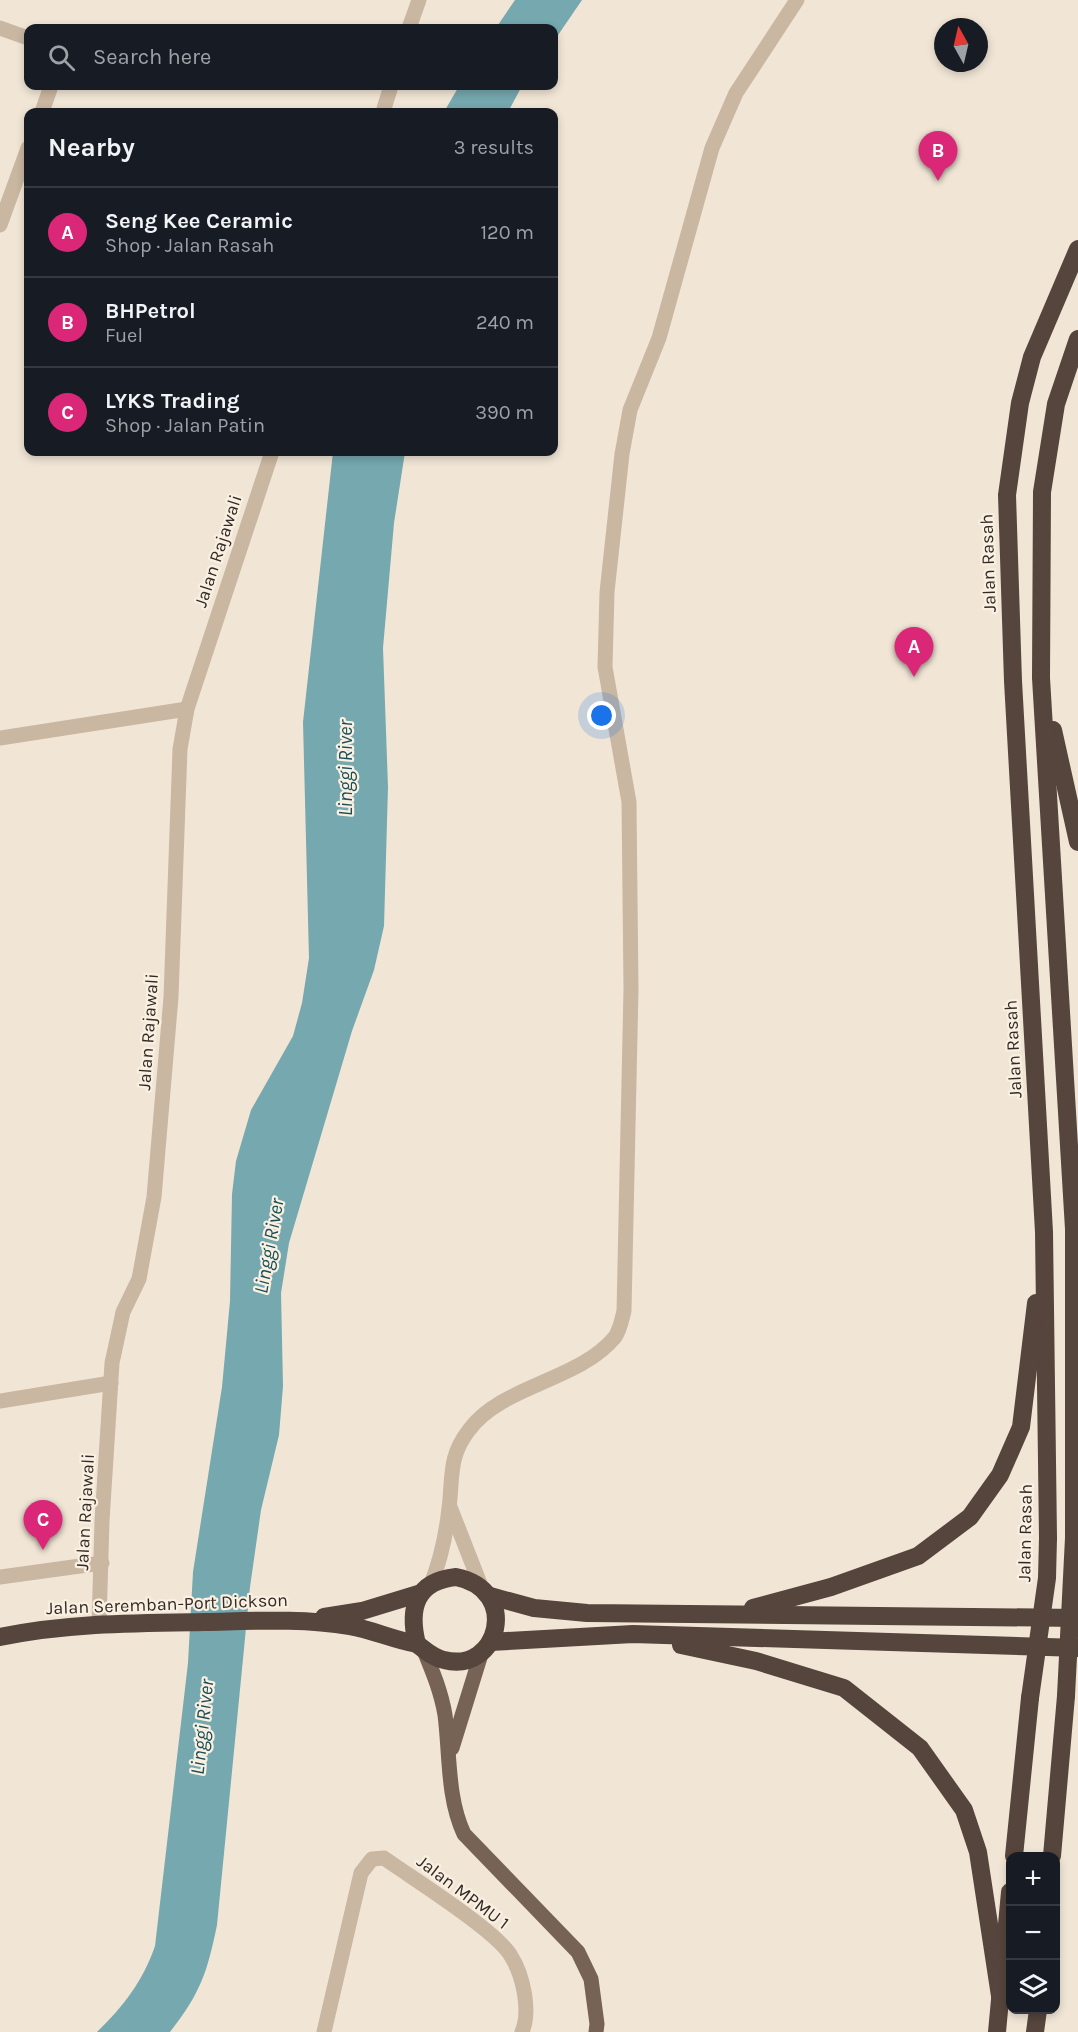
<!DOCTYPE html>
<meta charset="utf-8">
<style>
:root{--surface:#171b24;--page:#20242c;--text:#f1f3f6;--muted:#9ea1a6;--line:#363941;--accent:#db2777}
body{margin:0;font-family:Karla,sans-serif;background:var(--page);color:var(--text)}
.controls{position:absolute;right:18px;bottom:18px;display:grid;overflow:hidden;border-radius:12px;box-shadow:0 3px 9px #0003}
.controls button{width:54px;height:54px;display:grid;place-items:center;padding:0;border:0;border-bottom:2px solid var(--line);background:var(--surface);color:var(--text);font:30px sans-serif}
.compass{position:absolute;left:934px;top:18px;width:54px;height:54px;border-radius:50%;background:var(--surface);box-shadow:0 3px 9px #0003;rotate:352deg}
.you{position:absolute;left:602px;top:716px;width:21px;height:21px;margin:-15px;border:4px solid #fff;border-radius:50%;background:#1a73e8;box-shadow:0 0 0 9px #1a73e833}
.badge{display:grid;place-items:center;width:39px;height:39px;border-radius:50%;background:var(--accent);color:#fff;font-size:20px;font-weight:700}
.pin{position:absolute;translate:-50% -50px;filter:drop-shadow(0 2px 3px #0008)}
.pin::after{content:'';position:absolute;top:32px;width:21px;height:18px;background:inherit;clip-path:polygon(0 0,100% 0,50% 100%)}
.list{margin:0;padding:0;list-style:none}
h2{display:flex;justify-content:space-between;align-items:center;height:78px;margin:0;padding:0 24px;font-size:26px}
h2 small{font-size:20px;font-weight:400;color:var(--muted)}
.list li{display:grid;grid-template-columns:39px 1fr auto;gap:18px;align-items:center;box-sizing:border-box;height:90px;padding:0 24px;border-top:2px solid var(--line)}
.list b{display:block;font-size:22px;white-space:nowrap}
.list p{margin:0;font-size:20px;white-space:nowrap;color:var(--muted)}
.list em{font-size:20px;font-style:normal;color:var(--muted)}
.icon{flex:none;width:33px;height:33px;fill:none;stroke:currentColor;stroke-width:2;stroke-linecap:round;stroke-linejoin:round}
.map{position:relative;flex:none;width:1078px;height:2032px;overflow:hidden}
.search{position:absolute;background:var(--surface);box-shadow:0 3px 9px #0003;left:24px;top:24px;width:534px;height:66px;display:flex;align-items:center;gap:15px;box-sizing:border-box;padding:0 21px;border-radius:12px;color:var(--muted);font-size:22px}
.panel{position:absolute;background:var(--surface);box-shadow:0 3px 9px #0003;left:24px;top:108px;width:534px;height:348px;border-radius:12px}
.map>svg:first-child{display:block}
</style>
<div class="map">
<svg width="1078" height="2032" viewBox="0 0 1078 2032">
<rect width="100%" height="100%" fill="#f1e6d6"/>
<g fill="#75a8af">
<path d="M515,0H582L554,41V28H496Z"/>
<path d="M459,86H522L508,112H444Z"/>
<path d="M333,452H405L394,523L383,648L388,787L384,926L374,970L352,1031L289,1243L281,1293L283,1386L279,1435L261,1510L250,1587L217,1925C207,1973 201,1992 170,2032H97C123,2007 143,1981 155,1946L188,1663L193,1572L222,1387L230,1301L232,1194L236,1161L251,1110L293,1036L302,1003L309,958L303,722Z"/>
</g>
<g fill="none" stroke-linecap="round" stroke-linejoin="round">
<g stroke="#c9b7a2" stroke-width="15">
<path d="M0,28L28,38"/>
<path d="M409,28L419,0"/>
<path d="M42,112L51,86"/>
<path d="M383,112L391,86"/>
<path d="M0,225L28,148"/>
<path d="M0,738L187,709"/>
<path d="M0,1401L111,1383"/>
<path d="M450,1507L481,1586"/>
<path d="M0,1577L102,1563"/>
<path d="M431,1584C441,1559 446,1535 449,1508C453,1477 448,1457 469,1430C502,1385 579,1381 615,1337C620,1330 622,1319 624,1311L631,989L629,802L605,667L607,592L622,454L630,410L659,338L712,148L736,93L797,0"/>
<path d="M99,1624L102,1521L112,1363L123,1312L139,1279L154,1197L171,997L180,749L187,709L272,452"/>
<path d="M324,2032L361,1873L372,1859L384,1858C412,1878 497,1931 511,1956C523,1975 531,2011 522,2032"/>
</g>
<g stroke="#766355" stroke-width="15">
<path d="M423,1648C432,1670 441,1691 445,1715C450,1754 447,1798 464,1834L578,1952L591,1979L597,2024L596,2032"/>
<path d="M452,1748L482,1651"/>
</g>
<g stroke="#55453c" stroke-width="18">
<path d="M1053,730L1078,842"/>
<path d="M1048,1538L1044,1232L1013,681L1007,495L1020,403L1032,357L1078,249"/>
<path d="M1074,1538V1229L1041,678L1042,492L1056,404L1078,339"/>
<path d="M456,1577C521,1590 499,1674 444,1660C433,1658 425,1650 417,1644C408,1608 416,1581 456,1577Z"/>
<path d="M490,1596L534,1608L587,1613L1078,1618"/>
<path d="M753,1608L831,1587L918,1556L970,1517L1000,1475L1021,1427L1036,1303"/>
<path d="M324,1617L362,1611L421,1593"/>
<path d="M0,1637C68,1623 135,1623 205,1622C253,1621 302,1618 350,1626C373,1630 394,1640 417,1644"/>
<path d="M490,1642L633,1634L1078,1648"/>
<path d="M681,1645L756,1661L844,1688L920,1748L964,1810L978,1852L1000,1996"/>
<path d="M1014,1856L1030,1698"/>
<path d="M1052,1856L1066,1696"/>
<path d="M997,2032L1010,1892"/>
<path d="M1035,2032L1038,2010"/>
</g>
<g stroke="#55453c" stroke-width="18">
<path d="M1066,1696L1074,1538"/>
<path d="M1030,1698L1047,1578L1048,1538"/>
</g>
</g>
<g text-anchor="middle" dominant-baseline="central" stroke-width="4.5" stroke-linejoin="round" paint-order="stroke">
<g font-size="18" fill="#342a25" stroke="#f9f0e2">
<text transform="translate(218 551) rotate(-72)">Jalan Rajawali</text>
<text transform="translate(988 563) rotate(-92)">Jalan Rasah</text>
<text transform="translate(148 1032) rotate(-86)">Jalan Rajawali</text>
<text transform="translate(1013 1049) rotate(-93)">Jalan Rasah</text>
<text transform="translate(85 1512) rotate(-87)">Jalan Rajawali</text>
<text transform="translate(1025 1533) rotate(-89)">Jalan Rasah</text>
<text transform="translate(167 1604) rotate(-2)">Jalan Seremban-Port Dickson</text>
<text transform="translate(463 1892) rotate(37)">Jalan MPMU 1</text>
</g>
<g font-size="20" font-style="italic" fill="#1a4e56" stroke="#f9f0e2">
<text transform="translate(345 768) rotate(-90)">Linggi River</text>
<text transform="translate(269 1246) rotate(-80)">Linggi River</text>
<text transform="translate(202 1727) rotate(-84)">Linggi River</text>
</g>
</g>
</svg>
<div class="controls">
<button>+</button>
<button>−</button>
<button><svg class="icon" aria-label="layers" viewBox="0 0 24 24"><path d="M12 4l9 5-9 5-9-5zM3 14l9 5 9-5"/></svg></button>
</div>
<svg class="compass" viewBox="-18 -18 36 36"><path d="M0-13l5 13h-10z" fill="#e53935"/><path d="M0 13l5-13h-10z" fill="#9ea1a6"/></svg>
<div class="you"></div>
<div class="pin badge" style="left:914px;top:677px">A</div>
<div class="pin badge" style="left:938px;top:181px">B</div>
<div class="pin badge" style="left:43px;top:1550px">C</div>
<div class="search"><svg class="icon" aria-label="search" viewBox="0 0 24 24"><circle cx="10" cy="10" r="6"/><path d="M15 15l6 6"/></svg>Search here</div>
<section class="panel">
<h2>Nearby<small>3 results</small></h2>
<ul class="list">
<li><span class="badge">A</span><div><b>Seng Kee Ceramic</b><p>Shop · Jalan Rasah</p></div><em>120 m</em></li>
<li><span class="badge">B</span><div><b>BHPetrol</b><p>Fuel</p></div><em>240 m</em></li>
<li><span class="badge">C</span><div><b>LYKS Trading</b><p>Shop · Jalan Patin</p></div><em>390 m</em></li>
</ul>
</section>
</div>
